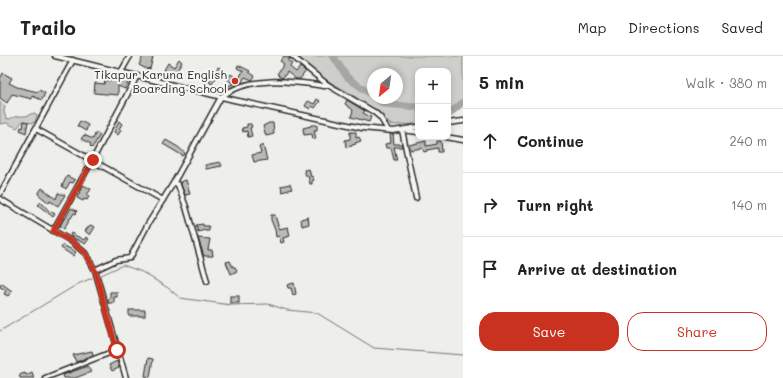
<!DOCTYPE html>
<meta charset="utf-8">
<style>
:root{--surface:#fff;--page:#f6f6f6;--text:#202124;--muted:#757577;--line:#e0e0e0;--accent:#c8321e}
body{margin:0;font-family:Mali,sans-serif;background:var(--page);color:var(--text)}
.controls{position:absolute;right:12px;top:12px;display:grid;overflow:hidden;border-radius:8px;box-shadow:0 2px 6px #0003}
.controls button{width:36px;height:36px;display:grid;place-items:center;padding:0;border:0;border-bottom:1px solid var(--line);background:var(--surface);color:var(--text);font:20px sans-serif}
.compass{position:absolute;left:367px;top:12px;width:36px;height:36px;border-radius:50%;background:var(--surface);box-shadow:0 2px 6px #0003;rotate:209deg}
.stop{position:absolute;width:12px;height:12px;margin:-9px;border:3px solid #c8321e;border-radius:50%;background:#fff}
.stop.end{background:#c8321e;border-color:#fff;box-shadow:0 1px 4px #0008}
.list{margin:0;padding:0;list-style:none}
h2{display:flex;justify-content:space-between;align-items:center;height:52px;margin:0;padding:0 16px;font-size:17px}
h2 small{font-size:13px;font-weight:400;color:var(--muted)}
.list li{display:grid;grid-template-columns:26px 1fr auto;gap:12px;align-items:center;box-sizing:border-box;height:64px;padding:0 16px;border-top:1px solid var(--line)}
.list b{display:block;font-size:15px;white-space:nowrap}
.list em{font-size:13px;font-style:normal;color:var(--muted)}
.actions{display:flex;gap:8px;padding:12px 16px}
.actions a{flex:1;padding:9px 0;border:1px solid var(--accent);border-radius:16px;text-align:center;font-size:14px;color:var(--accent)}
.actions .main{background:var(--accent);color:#fff}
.icon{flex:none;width:22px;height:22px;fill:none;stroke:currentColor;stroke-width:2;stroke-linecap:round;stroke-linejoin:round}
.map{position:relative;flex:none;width:463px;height:322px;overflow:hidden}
header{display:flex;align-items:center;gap:24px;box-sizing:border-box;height:56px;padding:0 20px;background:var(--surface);border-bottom:1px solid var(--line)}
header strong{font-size:19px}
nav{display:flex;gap:22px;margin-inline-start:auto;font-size:14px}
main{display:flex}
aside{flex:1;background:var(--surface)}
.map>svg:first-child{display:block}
</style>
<header>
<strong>Trailo</strong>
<nav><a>Map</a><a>Directions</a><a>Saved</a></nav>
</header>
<main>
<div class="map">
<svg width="463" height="322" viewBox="0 0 463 322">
<rect width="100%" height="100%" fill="#eeeeea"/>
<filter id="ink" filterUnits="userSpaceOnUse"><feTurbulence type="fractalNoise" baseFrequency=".025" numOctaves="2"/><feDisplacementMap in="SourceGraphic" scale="8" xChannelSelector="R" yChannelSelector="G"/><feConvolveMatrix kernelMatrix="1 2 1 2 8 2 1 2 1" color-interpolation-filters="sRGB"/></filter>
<g filter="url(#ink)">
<g fill="#cececa" stroke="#7c7c7a" fill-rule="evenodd">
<path d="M297,0H463V47L453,59L448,61V15H418V68L391,69L376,55L346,35L323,22ZM373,18H397V42H373Z"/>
<path d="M0,46L5,50L4,56L6,62L9,63C17,60 17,60 25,60C29,60 31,57 35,57L37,60L35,66L32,67L23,65L17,72L7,67L0,68Z"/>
</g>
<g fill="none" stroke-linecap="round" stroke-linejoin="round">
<g stroke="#757573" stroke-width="1">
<path d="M99,220L123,209L142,216L168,232L180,242L231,249L268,248L287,254L317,257L374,292L463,299"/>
<path d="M0,275L78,228L92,222"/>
</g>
<g stroke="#a6a6a3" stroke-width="7">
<path d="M333,0L347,21L373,40"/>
<path d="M375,42L384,48L418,51"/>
<path d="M448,54H454L463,46"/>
</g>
</g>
<g fill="#babab7" stroke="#2b2b2b">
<path d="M143,0L153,1L150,13L148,12V14L139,9Z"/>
<path d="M284,0L290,3L288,5L292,7L290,11L296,16L300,11L306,15L300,23H296L287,16L283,22L278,20L279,19L277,18L284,8L280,5Z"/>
<path d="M179,3L182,6L174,20L164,14L168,7L174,11Z"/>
<path d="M238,9L250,15L249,16L255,20L252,24L245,21L242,26L238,24L243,15L237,12Z"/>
<path d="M218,11L222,13L212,28L209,26Z"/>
<path d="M3,17L12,22L9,27L17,31L38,36L39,34L45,37L42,44L32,40V43L12,38L7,47L0,42V23Z"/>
<path d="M231,18L236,22L238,28L228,33L227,30L233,28L227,23Z"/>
<path d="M124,21L130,22L125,33L118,30V39L94,37L95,27L104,28L105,24L122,25Z"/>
<path d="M317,43L320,45L315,52L312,50L310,53L305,50L308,45L314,48Z"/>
<path d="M347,44L365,55L363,57L371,61L369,66L351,61L353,54L345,48Z"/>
<path d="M24,65L28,66L26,77L20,74L21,71L23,72Z"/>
<path d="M80,65L88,69L86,75L77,70Z"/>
<path d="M119,65L122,68L119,73L121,74L118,79L114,76Z"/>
<path d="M269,67H273L274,78L266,80L263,70Z"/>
<path d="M247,68H251L252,71L250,72L252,80L248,81L247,75L243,76L242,72L247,71Z"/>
<path d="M311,69H317V74H314L316,83H313L312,78L304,79L303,72L311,70Z"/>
<path d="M96,76L100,79L92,92L90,90L91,88L81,83L84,79L93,83Z"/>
<path d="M350,76H356V82L359,81L361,85L355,87L356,88L352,89V90L346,91L345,84L350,83Z"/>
<path d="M390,78H393L394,88H401L402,89V91H394L397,104H394L391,92H386L385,88L391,87Z"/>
<path d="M166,84L178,91L185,97L183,100L163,88Z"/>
<path d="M426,85V90L437,88V85H441L442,96H438V92L427,94V95L424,96L422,92L411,94L409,89Z"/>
<path d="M263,89L267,104L254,106L252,99L261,97L259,91Z"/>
<path d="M220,106L222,110L206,113L205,109Z"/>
<path d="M309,113L311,121L312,120L314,124L312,125V128H310L308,120H306L304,114Z"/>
<path d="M67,120L75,124L73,127L70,126L66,133L62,130Z"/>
<path d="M186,124L190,138L185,139L180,126Z"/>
<path d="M290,128L292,133L282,136L281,130Z"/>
<path d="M83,129L91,133L87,139L89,140L87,144L84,143L83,145L77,142Z"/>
<path d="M42,132L56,143L58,137L65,139L58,150L50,145L49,147L38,138Z"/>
<path d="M41,146L50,156V155L55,158L53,161L38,149Z"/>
<path d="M71,152L77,155L76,158L74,157L71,162H70L64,173L60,170L64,162L65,163Z"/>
<path d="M271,159H275L279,173L288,171L290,180L283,182L284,186L281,187L279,180L276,181L275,174L271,164Z"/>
<path d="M308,161L309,168L302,170L301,163Z"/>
<path d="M203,168V170H209V175H205V174L198,176L196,169Z"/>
<path d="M90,169L95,171L90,179L85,175Z"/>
<path d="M71,177L84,184L86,181L89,183L85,188L72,181L70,179Z"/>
<path d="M198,182L210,183L208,194H212L213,200H204Z"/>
<path d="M63,189L76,196L73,200L61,192Z"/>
<path d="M230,205L233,211H235L237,215L231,218L226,206Z"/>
<path d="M1,227L12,235L8,240L4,238L6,234L0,231Z"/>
<path d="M294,227L296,238L293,239L291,232H288L287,229Z"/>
<path d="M110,236H117V241H114V247H108V242H110Z"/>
<rect x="230" y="240" width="9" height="7"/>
<rect x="129" y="254" width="16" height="6"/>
<path d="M92,295L93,299L76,306L73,299Z"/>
<path d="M148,302L153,303L150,321L145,320Z"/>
<path d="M117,305L119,312L112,315L109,309Z"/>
<path d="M88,310L91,316L75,322H64L63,319Z"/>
<path d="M32,316L34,322H20L19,319L25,317L26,319Z"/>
</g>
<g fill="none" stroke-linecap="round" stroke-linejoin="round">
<defs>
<g id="minor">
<path d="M55,0L234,44L362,72L393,75L418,71"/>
<path d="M292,0L328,29L374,56L380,61L388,74"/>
<path d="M121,16L130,0"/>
<path d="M448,67L463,65"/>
<path d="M36,73L163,144"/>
<path d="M446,81L463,84"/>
<path d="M174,126L178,129L186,151L207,225"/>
<path d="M0,138L73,4"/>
<path d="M416,142L402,74L418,76"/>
<path d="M0,143L71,185L85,197L95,214L126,322"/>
<path d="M53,175L93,103L137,20"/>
<path d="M95,214L116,204L130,202L148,168L174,126L221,41C250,19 290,25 324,30L328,29"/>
<path d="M45,322L117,294"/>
</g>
</defs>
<use href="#minor" stroke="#2b2b2b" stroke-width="7"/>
<use href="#minor" stroke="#f6f6f2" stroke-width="4"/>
</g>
</g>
<g fill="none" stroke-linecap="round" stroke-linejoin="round" filter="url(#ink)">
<path stroke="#c8321e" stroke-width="5" d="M93,104L53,175L71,185L85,197L95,214L117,294"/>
</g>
<circle fill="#c8321e" stroke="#f6f6f2" stroke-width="1.5" cx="235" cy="25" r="4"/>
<g text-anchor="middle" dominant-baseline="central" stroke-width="4" stroke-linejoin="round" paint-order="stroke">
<g font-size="12" fill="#2b2b2b" stroke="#f6f6f2" text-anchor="end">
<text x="227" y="18">Tikapur Karuna English<tspan x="227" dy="14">Boarding School</tspan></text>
</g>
</g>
</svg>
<div class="controls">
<button>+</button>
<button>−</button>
</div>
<svg class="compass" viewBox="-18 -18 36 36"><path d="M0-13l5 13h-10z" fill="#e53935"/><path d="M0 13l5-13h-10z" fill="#757577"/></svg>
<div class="stop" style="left:117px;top:294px"></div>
<div class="stop end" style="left:93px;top:104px"></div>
</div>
<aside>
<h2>5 min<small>Walk · 380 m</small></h2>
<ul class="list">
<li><svg class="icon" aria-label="ahead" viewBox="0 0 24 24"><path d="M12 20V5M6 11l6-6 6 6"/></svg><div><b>Continue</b></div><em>240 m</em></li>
<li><svg class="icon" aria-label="right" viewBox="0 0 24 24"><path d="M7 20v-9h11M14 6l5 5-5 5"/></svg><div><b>Turn right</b></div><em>140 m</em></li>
<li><svg class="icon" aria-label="arrive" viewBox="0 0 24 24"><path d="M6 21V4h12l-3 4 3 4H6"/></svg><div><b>Arrive at destination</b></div></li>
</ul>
<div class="actions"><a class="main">Save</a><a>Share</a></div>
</aside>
</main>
